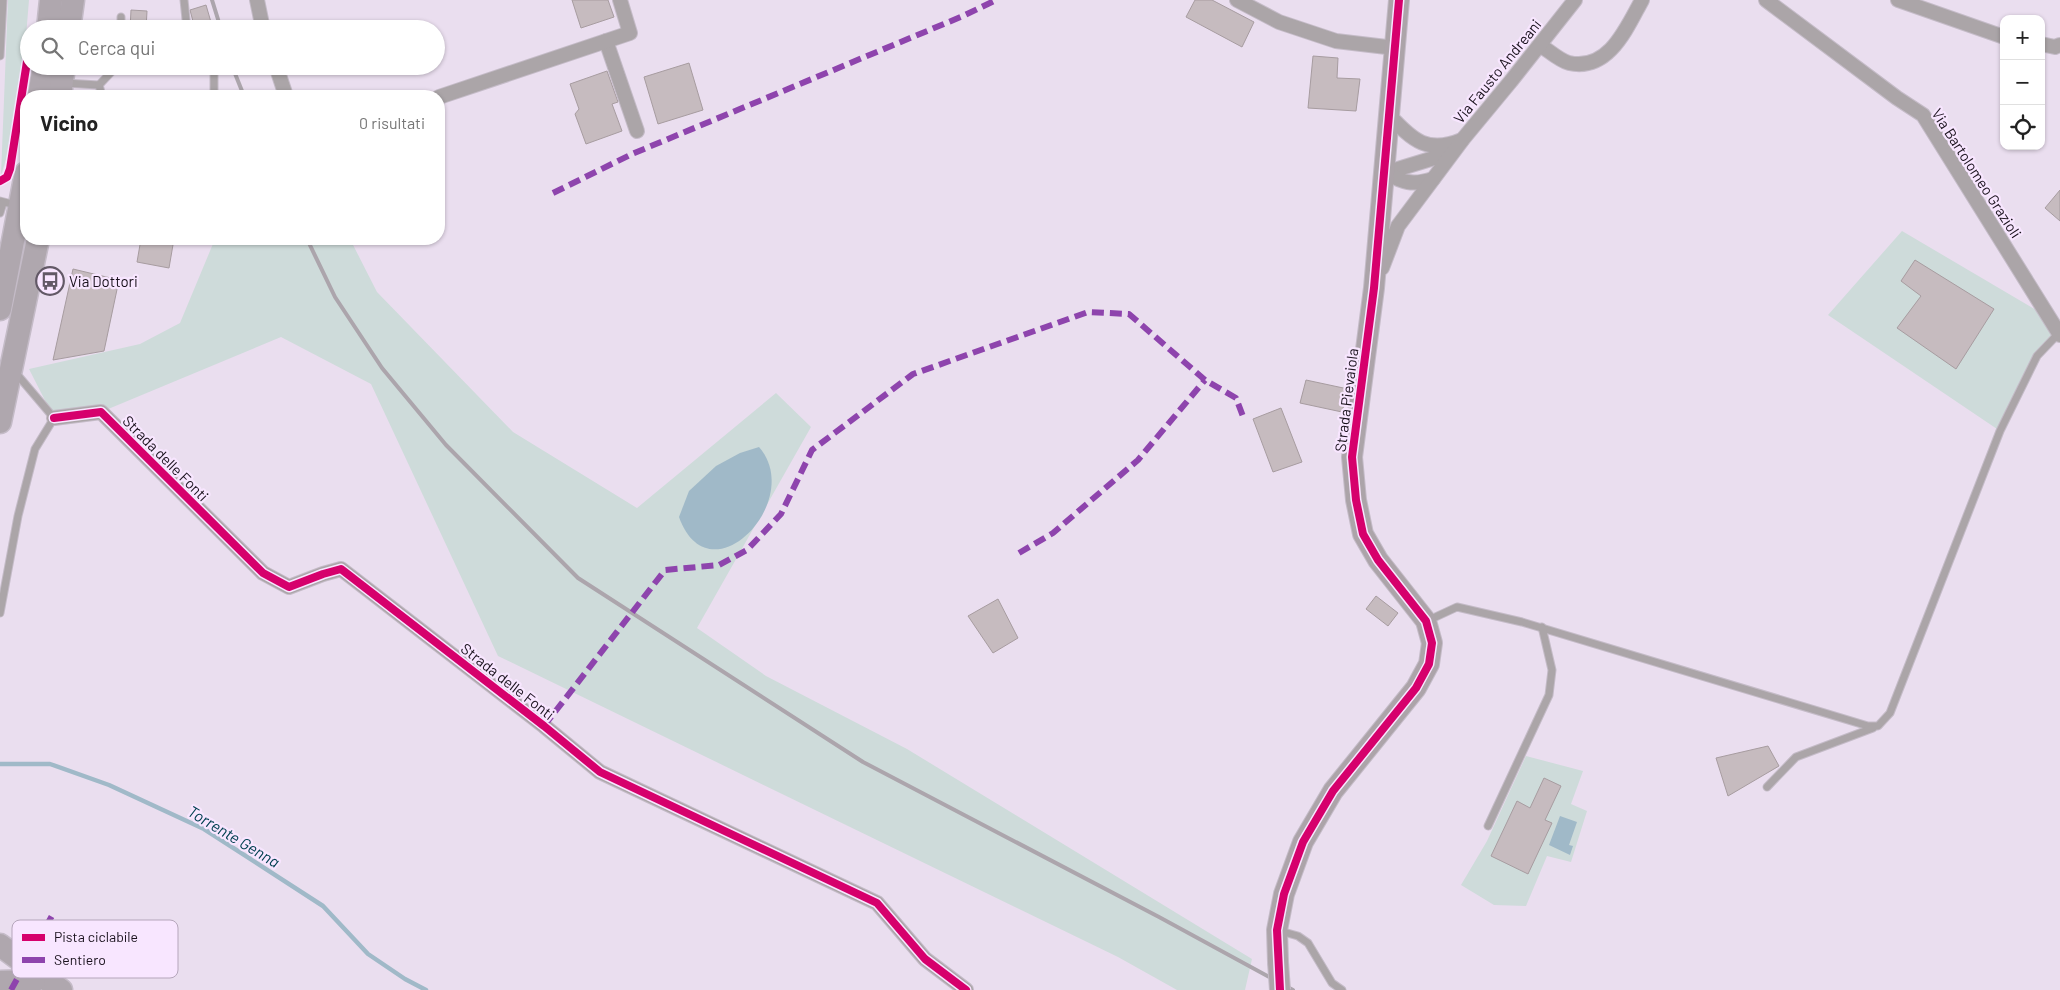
<!DOCTYPE html>
<html lang="it">
<meta charset="utf-8">
<style>
:root{--surface:#fff;--page:#f2f2f2;--text:#222;--muted:#767676;--line:#e0e0e0}
body{margin:0;font-family:Barlow,sans-serif;background:var(--page);color:var(--text)}
.controls{position:absolute;right:15px;top:15px;display:grid;overflow:hidden;border-radius:10px;box-shadow:0 1px 4px #0004}
.controls button{width:45px;height:45px;display:grid;place-items:center;padding:0;border:0;border-bottom:1px solid var(--line);background:var(--surface);color:var(--text);font:25px sans-serif}
.list{margin:0;padding:0;list-style:none}
h2{display:flex;justify-content:space-between;align-items:center;height:65px;margin:0;padding:0 20px;font-size:21px}
h2 small{font-size:16px;font-weight:400;color:var(--muted)}
.icon{flex:none;width:28px;height:28px;fill:none;stroke:currentColor;stroke-width:2;stroke-linecap:round;stroke-linejoin:round}
.map{position:relative;flex:none;width:2060px;height:990px;overflow:hidden}
.search{position:absolute;background:var(--surface);box-shadow:0 1px 4px #0004;left:20px;top:20px;width:425px;height:55px;display:flex;align-items:center;gap:12px;box-sizing:border-box;padding:0 18px;border-radius:28px;color:var(--muted);font-size:19px}
.panel{position:absolute;background:var(--surface);box-shadow:0 1px 4px #0004;left:20px;top:90px;width:425px;height:155px;border-radius:20px}
.map>svg:first-child{display:block}
</style>
<div class="map">
<svg width="2060" height="990" viewBox="0 0 2060 990">
<rect width="100%" height="100%" fill="#eadeef"/>
<g fill="#cedbda">
<path d="M8,0H29C24,58 21,120 1,175Z"/>
<path d="M1902,231L2048,317L2058,334L2037,356L2000,431L1828,315Z"/>
<path d="M215,239H350L377,292L513,432L637,508L776,393L811,427L697,628L766,676L907,749L1252,959L1245,990H1177L1118,957L498,656L371,384L281,337L101,412L54,418L29,369L140,344L180,323Z"/>
<path d="M1526,756L1583,771L1571,804L1587,811L1571,862L1547,856L1526,906L1494,905L1461,885L1487,841Z"/>
</g>
<g fill="#a0b9c8">
<path d="M759,447C806,501 709,601 679,517L689,491L716,466L740,453Z"/>
<path d="M1560,816L1577,822L1569,845L1573,846L1570,855L1549,845Z"/>
</g>
<g fill="none" stroke-linecap="round" stroke-linejoin="round">
<path stroke="#a0b9c8" stroke-width="4.5" d="M0,764H50L109,785L204,829L323,906L368,954L405,979L426,990"/>
</g>
<g fill="#c6bbbf" stroke="#a79ca0">
<path d="M572,0H608L614,17L581,28Z"/>
<path d="M1195,0H1212L1254,22L1242,47L1186,17Z"/>
<path d="M206,5L213,29H195L190,10Z"/>
<path d="M131,10L147,11L146,29H130Z"/>
<path d="M1313,56L1338,58L1337,78L1360,79L1356,111L1308,108Z"/>
<path d="M689,63L703,110L658,124L644,77Z"/>
<path d="M607,71L618,102L612,104L622,131L586,144L575,114L579,109L570,84Z"/>
<path d="M2060,190V221L2045,208Z"/>
<path d="M141,239H174L169,268L137,262Z"/>
<path d="M1915,260L1994,309L1956,369L1897,328L1921,296L1901,281Z"/>
<path d="M73,269L119,280L104,351L53,360Z"/>
<path d="M1306,380L1348,389L1342,412L1300,403Z"/>
<path d="M1281,408L1302,462L1273,472L1253,419Z"/>
<path d="M1376,596L1398,613L1388,626L1366,609Z"/>
<path d="M998,599L1018,638L993,653L968,616Z"/>
<path d="M1768,746L1779,766L1728,796L1716,758Z"/>
<path d="M1544,778L1561,786L1545,820L1552,823L1528,874L1491,856L1517,801L1530,808Z"/>
</g>
<g fill="none" stroke-linecap="round" stroke-linejoin="round">
<defs>
<g id="lane">
<path d="M184,0L187,29"/>
<path d="M121,29V17"/>
<path d="M0,56L3,0"/>
<path d="M64,83L99,85L117,66"/>
<path d="M99,85L102,96"/>
<path d="M214,96V66"/>
<path d="M0,201L16,205"/>
<path d="M0,213L3,203"/>
<path d="M0,613L18,516L35,449L54,418L15,372"/>
<path d="M1429,620L1457,607L1522,622L1868,726H1878L1890,713L2000,431L2037,356L2058,334"/>
<path d="M1767,787L1796,757L1873,728"/>
<path d="M1488,826L1549,695L1552,670L1542,627"/>
<path d="M1280,931L1298,936L1308,943L1332,983L1342,990"/>
</g>
<g id="street">
<path d="M257,0L263,29"/>
<path d="M1237,0L1279,22L1336,41L1395,48"/>
<path d="M1766,0L1897,98L1923,115L2060,335"/>
<path d="M1898,0L2004,37"/>
<path d="M606,41L637,131"/>
<path d="M2041,44L2055,47L2060,45"/>
<path d="M1540,45C1548,50 1560,61 1569,63C1609,72 1627,27 1642,0"/>
<path d="M276,66L286,96"/>
<path d="M439,97L630,33L620,0"/>
<path d="M1390,116C1413,141 1428,154 1462,140"/>
<path d="M1385,173L1434,158L1446,146"/>
<path d="M1385,173C1403,182 1412,186 1433,179"/>
<path d="M1382,268L1398,226L1463,139L1511,81L1575,0"/>
<path d="M54,418L101,412L263,573L289,587L323,574L341,569L544,726L600,772L877,903L925,959L966,990"/>
</g>
<path id="secondary" d="M1278,962L1277,930L1284,894L1303,842L1333,791L1416,688L1429,664L1432,643L1426,621L1378,560L1363,534L1356,500L1352,457L1374,288L1399,0"/>
<g id="primary">
<path d="M48,29L51,0"/>
<path d="M69,29L73,0"/>
<path d="M39,96L44,66"/>
<path d="M60,96L64,66"/>
<path d="M0,309L26,173"/>
<path d="M0,422L38,239"/>
<path d="M0,945L61,990"/>
<path d="M0,982L34,981"/>
</g>
</defs>
<use href="#lane" stroke="#c4bbc7" stroke-width="9"/>
<use href="#street" stroke="#c4bbc7" stroke-width="16"/>
<use href="#secondary" stroke="#c4bbc7" stroke-width="22"/>
<use href="#primary" stroke="#c4bbc7" stroke-width="25"/>
<use href="#lane" stroke="#aba5a8" stroke-width="7"/>
<use href="#street" stroke="#aba5a8" stroke-width="14"/>
<use href="#secondary" stroke="#aca4a9" stroke-width="20"/>
<use href="#primary" stroke="#afa7ae" stroke-width="22"/>
<g stroke="#aca5ac" stroke-width="4">
<path d="M212,0L221,29"/>
<path d="M232,66L244,96"/>
<path d="M307,239L335,297L382,368L446,445L578,578L863,762L1159,917L1293,990"/>
</g>
<defs>
<path id="secondary-bridge" d="M1278,962L1280,990"/>
</defs>
<use href="#secondary-bridge" stroke="#c4bbc7" stroke-width="22" stroke-linecap="butt"/>
<use href="#secondary-bridge" stroke="#aca4a9" stroke-width="20"/>
<g stroke="#8e44ad" stroke-width="6" stroke-dasharray="12 6" stroke-linecap="butt">
<path d="M553,193L632,154L963,16L996,0"/>
<path d="M1019,553L1053,533L1138,460L1205,380"/>
<path d="M544,726L665,570L719,565L747,550L781,514L812,450L913,374L1088,312L1129,314L1205,380L1236,398L1244,419"/>
<path d="M11,990L54,912"/>
</g>
<defs>
<g id="cycleway">
<path d="M0,181L7,177L10,169L29,49"/>
<path d="M54,418L101,412L263,573L289,587L323,574L341,569L544,726L600,772L877,903L925,959L966,990"/>
<path d="M1280,990L1277,930L1284,894L1303,842L1333,791L1416,688L1429,664L1432,643L1426,621L1378,560L1363,534L1356,500L1352,457L1374,288L1399,0"/>
</g>
</defs>
<use href="#cycleway" stroke="#f8e6ff" stroke-width="11"/>
<use href="#cycleway" stroke="#d6006c" stroke-width="8"/>
</g>
<defs>
<symbol id="bus-ring" viewBox="-11 -11 22 22"><circle r="9.5" fill="#f8e6ff" stroke="#625966" stroke-width="1.5"/><path d="M-5-6H5V4H4V6H2V4H-2V6H-4V4H-5ZM-3.5-4V0h7V-4ZM-3.5 1.2v1.5H-2V1.2ZM2 1.2v1.5H3.5V1.2Z" fill="#625966"/></symbol>
</defs>
<g fill-rule="evenodd">
<use href="#bus-ring" x="34" y="265" width="32" height="32"/>
</g>
<g text-anchor="middle" dominant-baseline="central" stroke-width="4.5" stroke-linejoin="round" paint-order="stroke">
<g font-size="15" fill="#19111c" stroke="#f8e6ff">
<text transform="translate(1497 71) rotate(-51)">Via Fausto Andreani</text>
<text transform="translate(1977 173) rotate(57)">Via Bartolomeo Grazioli</text>
<text transform="translate(1346 400) rotate(-83)">Strada Pievaiola</text>
<text transform="translate(166 458) rotate(45)">Strada delle Fonti</text>
<text transform="translate(508 681) rotate(38)">Strada delle Fonti</text>
</g>
<g font-size="15" fill="#19111c" stroke="#f8e6ff" text-anchor="start">
<text x="69" y="281">Via Dottori</text>
</g>
<g font-size="16" font-style="italic" fill="#004050" stroke="#f8e6ff">
<text transform="translate(234 836) rotate(31)">Torrente Genna</text>
</g>
</g>
<rect x="12" y="920" width="166" height="58" rx="8" fill="#f8e6ff" stroke="#b5a6bb" stroke-width="1"/>
<rect x="22" y="934" width="23" height="7" fill="#d6006c"/>
<rect x="22" y="957" width="23" height="6" fill="#8e44ad"/>
<g font-size="14" fill="#19111c">
<text x="54" y="942">Pista ciclabile</text>
<text x="54" y="965">Sentiero</text>
</g>
</svg>
<div class="controls">
<button>+</button>
<button>−</button>
<button><svg class="icon" aria-label="locate" viewBox="0 0 24 24"><circle cx="12" cy="12" r="6"/><path d="M12 2v4M12 18v4M2 12h4M18 12h4"/></svg></button>
</div>
<div class="search"><svg class="icon" aria-label="search" viewBox="0 0 24 24"><circle cx="10" cy="10" r="6"/><path d="M15 15l6 6"/></svg>Cerca qui</div>
<section class="panel">
<h2>Vicino<small>0 risultati</small></h2>
<ul class="list">
</ul>
</section>
</div>
